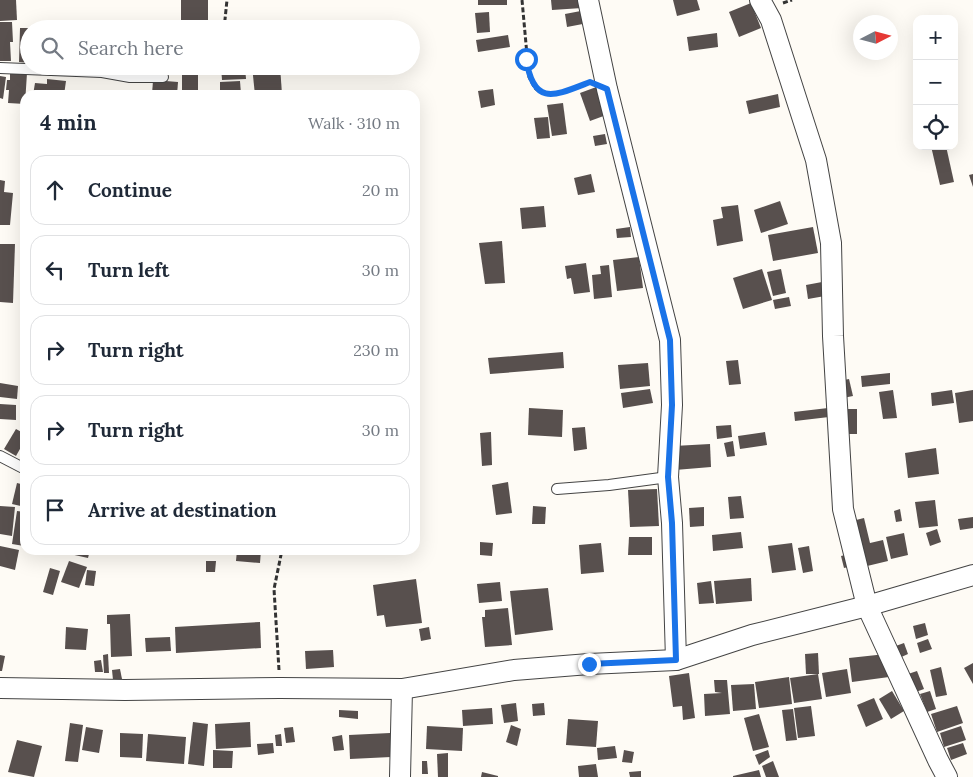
<!DOCTYPE html>
<meta charset="utf-8">
<style>
:root{--surface:#fff;--page:#f2f2f3;--text:#1f2937;--muted:#747a83;--line:#e0e1e3}
body{margin:0;font-family:Lora,serif;background:var(--page);color:var(--text)}
.controls{position:absolute;right:15px;top:15px;display:grid;overflow:hidden;border-radius:10px;box-shadow:0 5px 20px #0002}
.controls button{width:45px;height:45px;display:grid;place-items:center;padding:0;border:0;border-bottom:1px solid var(--line);background:var(--surface);color:var(--text);font:25px sans-serif}
.compass{position:absolute;left:853px;top:15px;width:45px;height:45px;border-radius:50%;background:var(--surface);box-shadow:0 5px 20px #0002;rotate:84deg}
.stop{position:absolute;width:15px;height:15px;margin:-11px;border:4px solid #1a73e8;border-radius:50%;background:#fff}
.stop.end{background:#1a73e8;border-color:#fff;box-shadow:0 1px 5px #0008}
.list{margin:0;padding:0;list-style:none}
h2{display:flex;justify-content:space-between;align-items:center;height:65px;margin:0;padding:0 20px;font-size:21px}
h2 small{font-size:16px;font-weight:400;color:var(--muted)}
.list li{display:grid;grid-template-columns:32px 1fr auto;gap:15px;align-items:center;box-sizing:border-box;height:70px;margin:0 10px 10px;padding:0 10px;border:1px solid var(--line);border-radius:15px}
.list b{display:block;font-size:19px;white-space:nowrap}
.list em{font-size:16px;font-style:normal;color:var(--muted)}
.icon{flex:none;width:28px;height:28px;fill:none;stroke:currentColor;stroke-width:2;stroke-linecap:round;stroke-linejoin:round}
.map{position:relative;flex:none;width:973px;height:777px;overflow:hidden}
.search{position:absolute;background:var(--surface);box-shadow:0 5px 20px #0002;left:20px;top:20px;width:400px;height:55px;display:flex;align-items:center;gap:12px;box-sizing:border-box;padding:0 18px;border-radius:28px;color:var(--muted);font-size:19px}
.panel{position:absolute;background:var(--surface);box-shadow:0 5px 20px #0002;left:20px;top:90px;width:400px;height:465px;border-radius:15px}
.map>svg:first-child{display:block}
</style>
<div class="map">
<svg width="973" height="777" viewBox="0 0 973 777">
<rect width="100%" height="100%" fill="#fefbf5"/>
<g fill="#58504e">
<path d="M0,0H16L17,20L0,21Z"/>
<rect x="181" y="0" width="27" height="21"/>
<rect x="478" y="0" width="29" height="5"/>
<path d="M551,0H581L582,8L552,10Z"/>
<path d="M673,0H697L700,10L677,16Z"/>
<path d="M751,3L761,28L739,37L729,12Z"/>
<path d="M586,10L588,23L567,27L565,14Z"/>
<path d="M489,12L490,32L477,33L475,13Z"/>
<path d="M0,22H12L13,42H10L11,61H0Z"/>
<path d="M20,28H29V63L19,62Z"/>
<path d="M717,33L718,47L689,51L687,37Z"/>
<path d="M508,35L510,47L478,52L476,40Z"/>
<rect x="182" y="66" width="16" height="26"/>
<path d="M221,66H245L246,79L222,80Z"/>
<path d="M252,66H280L282,94L255,95Z"/>
<path d="M10,72L27,73L25,104L8,103L9,90H6L7,80H10Z"/>
<path d="M0,76L6,77L3,99L0,98Z"/>
<path d="M47,79L66,81L64,95H33L35,83L47,84Z"/>
<path d="M153,80L178,82L177,95H152Z"/>
<path d="M240,81L241,94L220,95V82Z"/>
<path d="M599,86L609,114L590,121L580,93Z"/>
<path d="M493,89L495,105L481,108L478,91Z"/>
<path d="M778,94L780,107L749,114L746,101Z"/>
<path d="M563,103L567,134L552,136L547,105Z"/>
<path d="M548,117L550,138L537,139L534,118Z"/>
<path d="M23,122H25V145H22Z"/>
<path d="M605,134L607,144L595,146L593,136Z"/>
<path d="M931,146H946L954,182L940,185Z"/>
<path d="M591,174L595,192L578,195L574,178Z"/>
<path d="M973,174V187L969,175Z"/>
<path d="M0,180L5,181L4,192L13,193L10,225H0Z"/>
<path d="M780,201L788,224L761,233L754,210Z"/>
<path d="M738,205L743,241L717,246L713,220L723,218L721,207Z"/>
<path d="M544,206L546,227L522,229L520,208Z"/>
<path d="M630,227L631,237L617,238L616,229Z"/>
<path d="M813,227L818,253L773,261L768,235Z"/>
<path d="M502,241L505,283L485,284L479,243Z"/>
<path d="M0,244H15L13,303L0,302Z"/>
<path d="M639,257L643,288L617,291L613,260Z"/>
<path d="M586,263L590,292L574,294L571,278L567,279L565,266Z"/>
<path d="M609,265L612,297L594,299L592,275L601,274L600,266Z"/>
<path d="M762,269L772,300L743,309L733,278Z"/>
<path d="M781,269L786,293L773,296L767,272Z"/>
<path d="M822,282L825,296L808,299L806,285Z"/>
<path d="M789,297L791,306L775,309L773,300Z"/>
<path d="M563,352L564,368L490,374L488,358Z"/>
<path d="M738,360L741,384L729,385L726,361Z"/>
<path d="M648,363L650,386L620,389L618,365Z"/>
<path d="M890,373V384L862,387L861,376Z"/>
<path d="M849,379L853,396L843,398L839,381Z"/>
<path d="M0,383L18,386L17,399L0,397Z"/>
<path d="M650,389L653,403L623,408L621,393Z"/>
<path d="M893,390L897,418L883,419L879,392Z"/>
<path d="M952,390L954,403L932,406L931,393Z"/>
<path d="M973,390V421L959,423L955,393Z"/>
<path d="M0,404L16,405V420L0,419Z"/>
<path d="M529,408L563,410L562,437L528,435Z"/>
<path d="M828,408L829,417L795,421L794,412Z"/>
<rect x="845" y="409" width="12" height="25"/>
<path d="M731,425L732,437L717,439L716,426Z"/>
<path d="M585,427L587,449L574,451L572,428Z"/>
<path d="M16,429L25,434V440L16,456L4,449Z"/>
<path d="M491,432L492,465L482,466L480,433Z"/>
<path d="M765,432L767,445L740,449L738,436Z"/>
<path d="M733,441L735,456L727,457L724,443Z"/>
<path d="M710,444L711,467L675,470L674,446Z"/>
<path d="M936,448L939,474L908,478L905,453Z"/>
<path d="M508,482L512,513L496,515L492,485Z"/>
<path d="M17,483L25,485V507L12,504Z"/>
<path d="M657,489L659,526L630,527L628,490Z"/>
<path d="M741,496L744,518L730,519L728,497Z"/>
<path d="M935,500L938,526L919,528L915,502Z"/>
<path d="M0,506L15,507L12,536L0,534Z"/>
<path d="M533,506L546,507L545,524H532Z"/>
<path d="M704,507V526L690,527L689,508Z"/>
<path d="M900,509L902,521L896,522L894,511Z"/>
<path d="M17,511L25,512L24,546L12,544Z"/>
<path d="M973,517V528L960,530L958,519Z"/>
<path d="M864,518L870,543L883,540L888,561L863,567L852,521Z"/>
<path d="M937,529L941,542L930,546L926,533Z"/>
<path d="M741,532L743,548L713,551L712,535Z"/>
<path d="M904,533L908,555L891,559L886,537Z"/>
<path d="M629,537H652V555H628Z"/>
<path d="M480,542L493,543L492,556L480,555Z"/>
<path d="M601,543L604,572L581,574L579,545Z"/>
<path d="M792,543L796,570L772,573L768,546Z"/>
<path d="M0,546L19,550L15,570L0,566Z"/>
<path d="M809,546L813,571L803,573L798,548Z"/>
<path d="M71,550H90L88,558L70,554Z"/>
<path d="M237,550H261L260,563L236,561Z"/>
<path d="M849,554L852,566L844,568L841,556Z"/>
<path d="M69,561L87,567L79,588L61,582Z"/>
<path d="M206,561H216L215,572H206Z"/>
<path d="M50,568L60,571L53,595L43,592Z"/>
<path d="M87,570L96,571L94,586L85,585Z"/>
<path d="M751,578L752,601L716,604L714,581Z"/>
<path d="M416,579L422,623L386,627L384,615L377,616L373,585Z"/>
<path d="M711,581L714,603L699,604L697,583Z"/>
<path d="M500,582L502,601L479,603L477,584Z"/>
<path d="M548,588L553,630L515,635L510,591Z"/>
<path d="M508,608L512,645L485,647L482,617H485V610Z"/>
<path d="M130,614L132,656L111,657L110,624H107V615Z"/>
<path d="M260,622L261,648L176,653L175,627Z"/>
<path d="M925,623L928,635L916,639L913,626Z"/>
<path d="M66,627L88,629L86,650L65,649Z"/>
<path d="M429,627L431,639L421,641L419,629Z"/>
<path d="M170,637L171,651L146,652L145,638Z"/>
<path d="M928,639L932,649L920,653L917,643Z"/>
<path d="M904,643L908,654L897,659L893,647Z"/>
<path d="M333,650L334,667L306,669L305,651Z"/>
<path d="M818,653L819,674H806L805,654Z"/>
<path d="M108,654L109,673H104L103,655Z"/>
<path d="M886,654L889,677L852,682L849,658Z"/>
<path d="M0,655L5,656L2,671H0Z"/>
<path d="M101,660L103,672H95L94,661Z"/>
<path d="M973,663V684L964,668Z"/>
<path d="M941,667L947,695L936,697L930,670Z"/>
<path d="M120,669L122,679L113,680L112,670Z"/>
<path d="M847,669L851,693L826,697L822,673Z"/>
<path d="M917,671L924,689L913,693L905,675Z"/>
<path d="M689,673L695,718L683,720L682,706L673,707L669,676Z"/>
<path d="M818,674L822,699L794,703L790,678Z"/>
<path d="M789,677L792,704L759,708L755,682Z"/>
<path d="M714,680H727L730,714L705,716L704,694L722,693L715,692Z"/>
<path d="M754,684L756,709L733,711L731,685Z"/>
<path d="M892,691L904,711L891,719L879,699Z"/>
<path d="M930,691L936,709L927,712L920,694Z"/>
<path d="M874,698L883,719L866,727L857,705Z"/>
<path d="M516,703L518,721L504,723L501,705Z"/>
<path d="M544,703L545,715L533,716L532,704Z"/>
<path d="M811,706L815,736L798,738L794,708Z"/>
<path d="M957,706L963,723L937,732L931,714Z"/>
<path d="M492,708L493,724L463,726L462,710Z"/>
<path d="M793,709L797,740L786,741L782,710Z"/>
<path d="M339,710L358,711V719L339,717Z"/>
<path d="M759,714L769,747L753,751L744,718Z"/>
<path d="M568,719L598,721L596,747L566,745Z"/>
<path d="M193,722L208,724L204,766L188,764Z"/>
<path d="M250,722L251,747L216,749L215,724Z"/>
<path d="M70,723L83,725L78,762L65,761Z"/>
<path d="M511,725L521,729L517,746L506,742Z"/>
<path d="M427,726L463,728L462,751L426,749Z"/>
<path d="M961,726L966,740L944,747L940,733Z"/>
<path d="M86,727L103,730L99,753L82,750Z"/>
<path d="M293,727L295,742L286,743L284,728Z"/>
<path d="M120,733L143,734L142,758L120,757Z"/>
<path d="M390,733L391,757L350,759L349,735Z"/>
<path d="M148,734L186,737L184,764L146,761Z"/>
<path d="M281,734L282,746H276L275,735Z"/>
<path d="M342,735L344,750L334,751L332,737Z"/>
<path d="M17,740L42,746L34,777L8,772Z"/>
<path d="M273,743L274,753L258,755L257,744Z"/>
<path d="M963,743L967,754L951,760L947,748Z"/>
<path d="M615,746L617,758L598,760L597,748Z"/>
<path d="M213,750L233,751L232,768H213Z"/>
<path d="M624,750L634,752L632,763L622,762Z"/>
<path d="M768,750L770,757L759,765L755,755Z"/>
<path d="M448,753V777H438L437,754Z"/>
<path d="M422,761H427L428,774H422Z"/>
<path d="M773,761L779,777H766L762,766Z"/>
<path d="M596,764L598,777H579L578,766Z"/>
<path d="M759,770L761,777H733V776Z"/>
<path d="M641,771V777H630L629,772Z"/>
<path d="M482,772L498,776V777H481Z"/>
</g>
<g fill="none" stroke-linecap="round" stroke-linejoin="round">
<defs>
<g id="lane">
<path d="M0,68L102,72L130,77H163"/>
<path d="M0,456L25,469"/>
<path d="M557,489L609,485L668,477"/>
</g>
<g id="street">
<path d="M588,0L607,89L670,340L672,405L668,477L672,523L676,660"/>
<path d="M760,0L771,20L816,160L831,243L833,336L843,509L867,606L938,760L947,777"/>
<path d="M0,688L125,690L280,688L402,689L514,670L589,664L676,660L752,635L867,606L973,575"/>
<path d="M400,777L402,689"/>
</g>
</defs>
<use href="#lane" stroke="#444" stroke-width="12"/>
<use href="#street" stroke="#444" stroke-width="22"/>
<g stroke="#333" stroke-width="3" stroke-dasharray="5 2.5" stroke-linecap="butt">
<path d="M522,0L529,77C531,81 533,85 535,88C548,102 574,88 588,83"/>
<path d="M783,3L792,0"/>
<path d="M224,29L227,0"/>
<path d="M279,670L274,589L282,550"/>
</g>
<use href="#lane" stroke="#fff" stroke-width="10"/>
<use href="#street" stroke="#fff" stroke-width="20"/>
</g>
<g fill="none" stroke-linecap="round" stroke-linejoin="round">
<path stroke="#1a73e8" stroke-width="6" d="M526,59C534,107 554,96 590,82L607,89L670,340L672,405L668,477L672,523L676,660L589,664"/>
</g>
</svg>
<div class="controls">
<button>+</button>
<button>−</button>
<button><svg class="icon" aria-label="locate" viewBox="0 0 24 24"><circle cx="12" cy="12" r="6"/><path d="M12 2v4M12 18v4M2 12h4M18 12h4"/></svg></button>
</div>
<svg class="compass" viewBox="-18 -18 36 36"><path d="M0-13l5 13h-10z" fill="#e53935"/><path d="M0 13l5-13h-10z" fill="#747a83"/></svg>
<div class="stop" style="left:526px;top:59px"></div>
<div class="stop end" style="left:589px;top:664px"></div>
<div class="search"><svg class="icon" aria-label="search" viewBox="0 0 24 24"><circle cx="10" cy="10" r="6"/><path d="M15 15l6 6"/></svg>Search here</div>
<section class="panel">
<h2>4 min<small>Walk · 310 m</small></h2>
<ul class="list">
<li><svg class="icon" aria-label="ahead" viewBox="0 0 24 24"><path d="M12 20V5M6 11l6-6 6 6"/></svg><div><b>Continue</b></div><em>20 m</em></li>
<li><svg class="icon" aria-label="left" viewBox="0 0 24 24"><path d="M17 20v-9H6M10 6l-5 5 5 5"/></svg><div><b>Turn left</b></div><em>30 m</em></li>
<li><svg class="icon" aria-label="right" viewBox="0 0 24 24"><path d="M7 20v-9h11M14 6l5 5-5 5"/></svg><div><b>Turn right</b></div><em>230 m</em></li>
<li><svg class="icon" aria-label="right" viewBox="0 0 24 24"><path d="M7 20v-9h11M14 6l5 5-5 5"/></svg><div><b>Turn right</b></div><em>30 m</em></li>
<li><svg class="icon" aria-label="arrive" viewBox="0 0 24 24"><path d="M6 21V4h12l-3 4 3 4H6"/></svg><div><b>Arrive at destination</b></div></li>
</ul>
</section>
</div>
